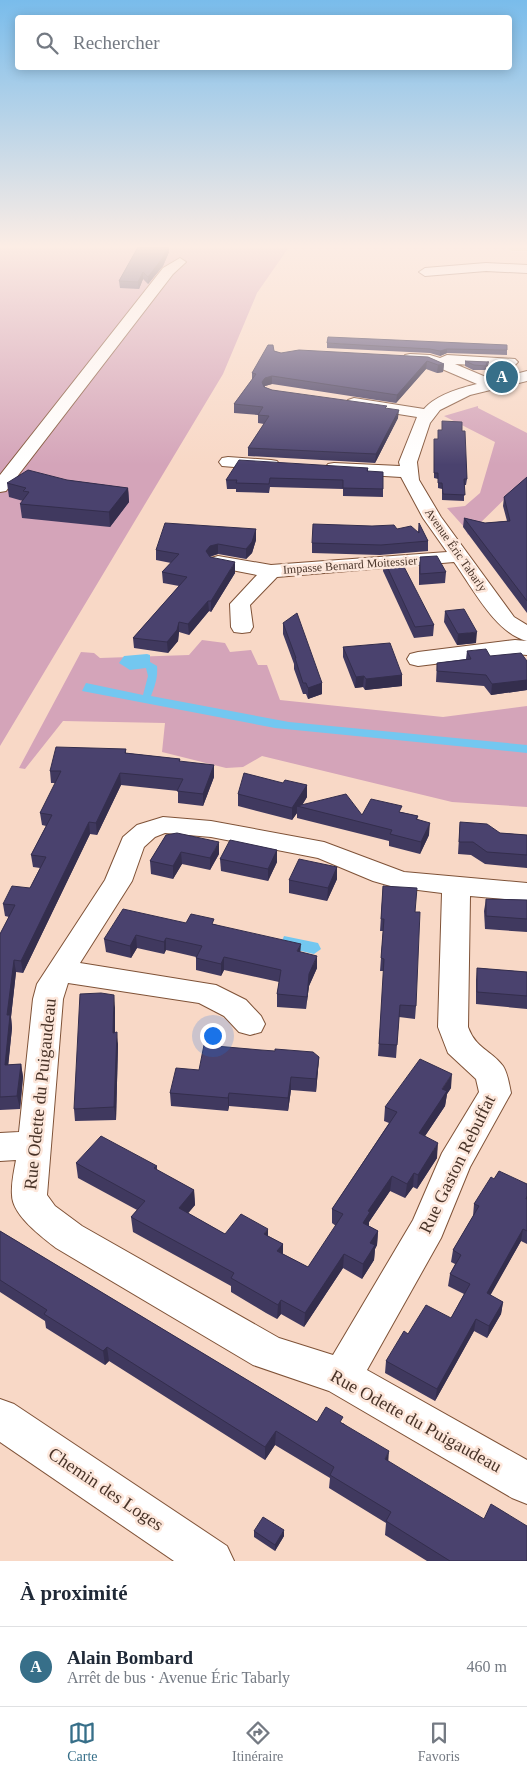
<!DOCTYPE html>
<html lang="fr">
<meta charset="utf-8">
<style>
:root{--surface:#fff;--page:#f2f2f3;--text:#1f2937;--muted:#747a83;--line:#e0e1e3;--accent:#376f89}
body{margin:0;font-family:"Times New Roman",serif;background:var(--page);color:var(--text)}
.you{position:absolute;left:212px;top:1035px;width:18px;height:18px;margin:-12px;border:4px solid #fff;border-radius:50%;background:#1a73e8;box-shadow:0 0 0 8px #1a73e833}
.badge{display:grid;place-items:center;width:32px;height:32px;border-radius:50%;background:var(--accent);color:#fff;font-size:16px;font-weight:700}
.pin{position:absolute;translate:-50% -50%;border:2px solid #fff;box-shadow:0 1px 5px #0006}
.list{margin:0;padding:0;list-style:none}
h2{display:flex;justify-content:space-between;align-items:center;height:65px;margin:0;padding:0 20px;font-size:21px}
h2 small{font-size:16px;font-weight:400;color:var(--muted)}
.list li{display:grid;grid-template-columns:32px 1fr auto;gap:15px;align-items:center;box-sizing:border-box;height:80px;padding:0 20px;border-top:1px solid var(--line)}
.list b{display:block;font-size:19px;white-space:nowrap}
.list p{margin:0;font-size:16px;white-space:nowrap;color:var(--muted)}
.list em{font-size:16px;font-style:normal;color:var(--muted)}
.icon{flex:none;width:28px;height:28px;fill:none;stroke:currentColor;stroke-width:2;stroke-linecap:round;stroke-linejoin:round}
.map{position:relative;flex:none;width:527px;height:1561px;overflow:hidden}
.search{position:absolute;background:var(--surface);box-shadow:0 2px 12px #0003;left:15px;right:15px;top:15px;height:55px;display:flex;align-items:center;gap:12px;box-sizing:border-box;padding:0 18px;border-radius:5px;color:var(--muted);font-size:19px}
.sheet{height:145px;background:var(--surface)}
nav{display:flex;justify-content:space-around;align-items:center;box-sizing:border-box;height:70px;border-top:1px solid var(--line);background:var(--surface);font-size:14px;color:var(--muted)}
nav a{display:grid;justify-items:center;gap:2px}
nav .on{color:var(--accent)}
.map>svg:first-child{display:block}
</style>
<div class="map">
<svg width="527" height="1561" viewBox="0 0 527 1561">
<rect width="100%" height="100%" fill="#f8d8c6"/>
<g fill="#d4a4b9">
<path d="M0,247H289L257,293L223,374L0,746Z"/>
<path d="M478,406V408L527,433V477L468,535L465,528L447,508L465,506L480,493L495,442L444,416Z"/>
<path d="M202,640L225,643L230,652L251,650L258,665H267L280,700L443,717L527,706V807L452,802L262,756L243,767L226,768L162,752L165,723L63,721L25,769L19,768L81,652L94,653L100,658L189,655Z"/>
</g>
<g fill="#73c7f0">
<path d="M147,654L150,655V662L157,666C158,677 155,686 151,696L289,722L527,745V753L275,728L82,691L86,683L143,695L148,676L146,668L130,670L119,663L124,656Z"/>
<path d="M284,936L318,943L321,949L314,954L280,946Z"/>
</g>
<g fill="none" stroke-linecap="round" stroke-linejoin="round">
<defs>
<g id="minor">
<path d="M180,258L186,262L173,274L6,491L0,492V475L163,268Z"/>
<path d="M486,263L527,265V273L486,271L425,276L419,272L425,268Z"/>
<path d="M410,354L430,355L440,358L447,355L515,359L518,362L515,365L510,367L455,364L493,380L527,371V381L470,395L440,410L430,423L417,462L419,480L441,517L514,617L527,625V655L515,654L418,666L410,664L407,659L410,654L418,652L515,640L527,641C496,634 472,587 454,562L277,577L250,605L253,627L250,632L242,633L234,632L231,627L230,604L257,575L211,566L208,562L211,558L218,556L271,565L447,552L423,518L401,477L334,473L328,472L325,468L328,464L334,463L400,466L399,462L417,417L348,406L346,403L348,400L354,398L424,409C436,395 460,388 477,384L428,363L405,361L403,358L405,355Z"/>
<path d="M228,457L271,460L277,461L280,465L277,469L271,470L222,466L219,462L222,458Z"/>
<path d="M163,817L211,821L324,842L404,872L527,883V901L470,896L468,1027C476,1049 491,1050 503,1066C508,1074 509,1084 511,1093L470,1167L441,1238L367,1370L527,1460V1504L512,1498L329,1391L253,1365L56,1248C42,1237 12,1215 12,1195C11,1184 14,1171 16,1160L0,1161V1133L19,1132L33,999L37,984L105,880L123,837L137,825ZM165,833L211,837L318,858L373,881L394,887L442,893L438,1027L448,1053L476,1079L479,1092L442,1153L413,1220L333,1355L279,1338L82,1226L55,1206L47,1195L63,999L68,983L199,1003L224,1016L239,1032L250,1035L261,1032L265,1024L261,1016L246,1000L216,985L80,963L132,881L144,847L155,837Z"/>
<path d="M0,1399L14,1404L227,1546L234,1561H174L0,1442Z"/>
</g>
<path id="highway" d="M505,247H527V251H512Z"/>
</defs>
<use href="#minor" stroke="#7f5237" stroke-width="2"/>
<use href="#highway" stroke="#fff" stroke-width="1"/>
<use href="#minor" fill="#fff" fill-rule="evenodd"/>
<use href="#highway" fill="#d9dd94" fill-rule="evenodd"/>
</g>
<g fill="#40395f">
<path d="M138,247H169V252L163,266L148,284L143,279L139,289L120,288L119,281Z"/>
<path d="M327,343L507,350V355L447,353L440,356L430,353L327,348Z"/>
<path d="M274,351L281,353L428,357L444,364L443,372L437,373L426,369L396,403L272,384L265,386V387L272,390L387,409L398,418L375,463L248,456V448L264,424L258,423V415L234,413V404L252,380V373Z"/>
<path d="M465,361L489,362L488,366L486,367V370H473L465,366Z"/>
<path d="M438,430L462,431L467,479L466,485H464V501L442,500V489L438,488V479L434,478V439H438Z"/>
<path d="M368,468V471L383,489V497L343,496V489L270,487L269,493L236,492V489H227L226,480Z"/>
<path d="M527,477V613L463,527L464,518L485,523L507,521L503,506L504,497Z"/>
<path d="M67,480L128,488L129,502L110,527L22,518L20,504L23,501L9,497L7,483Z"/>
<path d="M419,523L428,541V551L380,555L312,553V543L397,529L418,532Z"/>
<path d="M256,540L252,553L246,559L218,554L210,557L235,573L211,612L209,611L189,635L179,632L178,641L168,653L134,648L133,638L179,586L163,583L162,572L171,563L156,560V550Z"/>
<path d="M420,557L446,572L445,583L419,585V568Z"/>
<path d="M384,560L434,625L433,636L414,638L383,571Z"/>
<path d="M445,611L476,643L457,645L444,622Z"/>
<path d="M283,623L322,683V694L308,699L306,694H303L294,669V664L283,634Z"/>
<path d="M343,647L402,675V686L365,690L363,687L355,688L343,657Z"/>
<path d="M467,651L490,656L527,690L491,695L484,686L436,682L437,663L466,659Z"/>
<path d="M126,749V753L180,759V762L214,765V777L203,806L178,803V791L121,785L97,835L90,834L23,973L16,972L11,1017L12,1028L8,1065L21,1064L23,1077L20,1109L0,1110V934L9,917L5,916L3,904L30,888L40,868L33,867L31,855L46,826L42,825L40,813L56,783H51L50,771Z"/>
<path d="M283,783L307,785V797L302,805L362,815L401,812L418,816L417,820L429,835L420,854L389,846V841L297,818V813L292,820L238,806V794Z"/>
<path d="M460,822L500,833L527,835V868L485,864L471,855L458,854Z"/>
<path d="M166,835L219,854L210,870L182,864L173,879L151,874L150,861Z"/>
<path d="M277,850V862L268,881L221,871L220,859Z"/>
<path d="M337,867V879L327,901L289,893V880Z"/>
<path d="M383,886L415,912L416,1006L415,1019L399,1017L396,1058L378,1056L384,971H380L383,931H380Z"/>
<path d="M486,899L527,900V932L485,929L484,911Z"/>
<path d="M186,923L214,924L300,952L317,968L309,986L306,1009L277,1007V994L279,982L224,970L221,976L196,970V957L166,950L164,954L137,948L131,958L106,952L104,939Z"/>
<path d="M477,968L527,972V1009L476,1004V980Z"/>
<path d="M115,1008V1033L118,1045L116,1120L75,1121L74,1109Z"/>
<path d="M319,1057L318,1070L316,1092L291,1090L288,1111L229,1106L228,1111L171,1106L170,1093L199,1070Z"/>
<path d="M451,1088L447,1094L445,1106L425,1136L437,1158L417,1189L413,1187L405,1198L390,1191L369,1222V1226L378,1231L377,1245L375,1249L374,1260L362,1279L343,1268L304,1327L281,1314L277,1319L266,1313L231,1292V1286L133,1232L131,1217L137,1210L78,1178L76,1163L157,1166V1170L194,1190L195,1205L188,1213L225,1234L268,1236L283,1244V1254L308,1267L336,1226L332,1223V1209L389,1123L384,1121L385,1107Z"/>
<path d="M494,1179L527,1184V1244L521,1241L490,1295L503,1302L501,1314L487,1338L474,1331L435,1401L385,1373L386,1361L408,1334L451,1318L464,1294L448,1286L450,1274L455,1264L451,1262L453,1250L473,1216L474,1204Z"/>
<path d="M0,1231L317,1422L343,1423L388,1461L527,1561H427L385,1535L386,1523L329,1488L330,1478L275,1445L265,1460L109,1361L105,1365L46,1328L45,1321L0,1292Z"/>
<path d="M254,1531L284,1536L275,1551L254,1537Z"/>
</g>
<g fill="#342e4d">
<path d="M168,247H169V252L163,266L148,284V277Z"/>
<path d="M143,272V279L139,289L138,282Z"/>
<path d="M447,349V353L440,356V351Z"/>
<path d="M427,361L426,369L396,403L397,395Z"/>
<path d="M444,364L443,372L437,373L438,365Z"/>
<path d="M272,376V384L265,386L262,390V382L265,378Z"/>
<path d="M399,410L398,418L375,463L376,454Z"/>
<path d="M128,488L129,502L110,527L109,512Z"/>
<path d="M256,529V540L252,553L246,559V549Z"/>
<path d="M218,544V554L210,556L206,561V551L210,546Z"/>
<path d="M235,562V573L211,612V601Z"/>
<path d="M208,601L209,611L189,635L188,624Z"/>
<path d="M179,622V632L178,641L168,653L167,642Z"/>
<path d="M477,632L476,643L457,645L458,634Z"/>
<path d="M402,675V686L365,690L366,679Z"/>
<path d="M364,676L363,687L355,688L356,677Z"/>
<path d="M527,679V690L491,695L492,684Z"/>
<path d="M322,683V694L308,699V688Z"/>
<path d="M214,765V777L203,806V794Z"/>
<path d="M120,773L121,785L97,835L96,823Z"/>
<path d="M307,785V797L301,807L297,806V813L292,820V808Z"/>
<path d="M89,822L90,834L23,973L21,961Z"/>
<path d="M430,823L429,835L420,854L421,842Z"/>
<path d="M219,842V854L210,870V858Z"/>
<path d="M277,850V862L268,881V869Z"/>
<path d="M181,852L182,864L173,879V866Z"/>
<path d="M337,867V879L327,901L328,888Z"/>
<path d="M136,935L137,948L131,958L130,946Z"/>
<path d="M166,938V950L164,954V942Z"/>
<path d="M301,944L300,956L297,951Z"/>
<path d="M317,956V968L309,986L306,1009L307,997L309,974Z"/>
<path d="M224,957V970L221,976V964Z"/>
<path d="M14,960L16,972L11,1017L12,1028L7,1078L5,1065L7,1015Z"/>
<path d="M114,995L115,1008V1045L113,1033Z"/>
<path d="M117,1032L118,1045L116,1120L114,1107Z"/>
<path d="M319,1057L318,1070L316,1092V1079Z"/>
<path d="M21,1064L23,1077L20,1109L17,1096Z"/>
<path d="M452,1074L451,1088L447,1094L445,1106L417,1148L419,1133L442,1089Z"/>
<path d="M291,1077V1090L288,1111V1098Z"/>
<path d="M229,1093V1106L228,1111V1098Z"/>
<path d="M438,1143L437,1158L417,1189L418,1175Z"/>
<path d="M414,1173L413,1187L405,1198L407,1184Z"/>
<path d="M392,1176L390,1191L369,1222V1227L363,1223L368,1211Z"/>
<path d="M194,1190L195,1205L180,1223L179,1208Z"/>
<path d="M268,1229V1243L264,1234Z"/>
<path d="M523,1229L521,1241L485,1305L487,1293Z"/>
<path d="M378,1231L377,1245L375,1249L374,1260L362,1279L363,1264L370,1243Z"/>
<path d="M283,1244V1258L277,1251Z"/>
<path d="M344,1254L343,1268L304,1327L305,1313Z"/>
<path d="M281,1300V1314L277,1319L278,1305Z"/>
<path d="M503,1302L501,1314L487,1338L489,1326Z"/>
<path d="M476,1319L474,1331L435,1401L437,1389Z"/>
<path d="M107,1347L109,1361L105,1365L103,1351Z"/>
<path d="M276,1431L275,1445L265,1460V1447Z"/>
<path d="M389,1451L388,1465L385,1459Z"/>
<path d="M284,1530V1536L275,1551V1545Z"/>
</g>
<g fill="#4a426e" stroke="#342e4d">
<path d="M138,247H168L162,259L148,277L143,272L138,282L119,281Z"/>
<path d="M328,337L507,345V350L447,349L440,351L430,349L327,343Z"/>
<path d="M268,345H273L274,351L281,353L299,350L428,357L444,364L438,365L427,361L397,395L272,376L265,378L262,382L264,387L272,390L387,406L385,408L399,410L376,454L248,448L269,416L258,415L263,407L234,404L256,374L252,373Z"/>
<path d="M465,361L489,362H487L486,366L474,365Z"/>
<path d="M442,421L462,422V431H465L467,479H464L465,495L443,494L442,483H438V473H434V439H438V430H442Z"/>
<path d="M239,460L368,468L367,471L383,472V489L343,488V480L270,478L269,484L236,483L237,480H226Z"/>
<path d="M28,470L67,480L128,488L109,512L20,504L29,492L23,491L26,488L7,483Z"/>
<path d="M527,477V601L464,518L485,523L510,521L504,497Z"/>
<path d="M165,523L256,529L252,542L246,549L218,544L210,546L206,551L210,557L235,562L211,601H208L188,624L179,622L177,630L167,642L133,638L187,577L162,572L179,554L156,550Z"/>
<path d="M419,523L428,541L381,545L312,543L313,524L372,526L394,525L397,529L411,526L419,533Z"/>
<path d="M437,556L446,572L420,574V557Z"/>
<path d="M400,559L434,625L415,627L384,560Z"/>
<path d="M464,609L477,632L458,634L445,611Z"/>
<path d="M297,613L322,683L308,688L306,683H303L295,658H296L283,623Z"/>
<path d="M390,643L402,675L366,679L364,676L356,677L343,647Z"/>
<path d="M486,649L490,656L521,653L527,661V680L492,684L486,675L437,671V663L471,659L467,651Z"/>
<path d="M56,747L126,749L125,753L180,759L179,761L214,765L203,794L177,791L183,779L120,773L96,823L89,822L21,961L14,960L7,1015H10L5,1065L21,1064L17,1096L0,1097V934L15,905L3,904L12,886L30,888L46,857L31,855L52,815L40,813L61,771H50Z"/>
<path d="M244,773L283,783L285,780L307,785L292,808L238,794Z"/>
<path d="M346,794L362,815L371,799L402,806L399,812L418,816L416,819L430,823L421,842L390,834L392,830L297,806Z"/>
<path d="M460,822L487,824L500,833L527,835V855L487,852L473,842H459Z"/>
<path d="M177,833L219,842L210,858L181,852L173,866L150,861L166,835Z"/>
<path d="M230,840L277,850L268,869L220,859Z"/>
<path d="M299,859L337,867L328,888L289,880Z"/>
<path d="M383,886L417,888L415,912H420L416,1006L400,1005L397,1045L379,1044L384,959L381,958L384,919H381Z"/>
<path d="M486,899L527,900V919L486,916Z"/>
<path d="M123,909L186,923L191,914L214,919L212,924L301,944L297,951L317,956L309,974L307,997L277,994L281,970L224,957L221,964L196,958L202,946L166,938L164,942L136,935L130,946L104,939Z"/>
<path d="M477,968L527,972V996L477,992Z"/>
<path d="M101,993L114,995L113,1033L117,1032L114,1107L74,1109L80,994Z"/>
<path d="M204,1045L261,1050L275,1051V1049L313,1052L319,1057L316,1079L291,1077L288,1098L229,1093L228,1098L170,1093L176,1068L199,1070Z"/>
<path d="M420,1059L452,1074L442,1089L447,1091L419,1133L438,1143L418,1175L414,1173L407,1184L392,1176L368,1211L370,1212L363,1223L378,1231L370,1243L375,1245L363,1264L344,1254L305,1313L281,1300L278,1305L266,1298L231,1278L234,1273L131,1217L145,1201L76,1163L101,1136L157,1166L154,1168L194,1190L179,1208L225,1234L241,1214L268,1229L264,1234L283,1244L277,1251L308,1267L343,1214L332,1209L397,1112L385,1107Z"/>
<path d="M499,1171L527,1184V1196L526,1199H527V1231L523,1229L487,1293L503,1302L489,1326L476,1319L437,1389L386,1361L404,1331L408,1334L426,1305L451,1318L470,1284L450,1274L461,1255L453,1250L479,1206L474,1204L491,1177L494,1179Z"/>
<path d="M0,1231L317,1422L326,1407L343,1417L340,1422L389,1451L385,1459L484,1519L491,1504L527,1526V1561H450L386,1521L391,1512L330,1475L334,1467L276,1431L265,1447L107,1347L103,1351L44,1314L47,1310L0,1280Z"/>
<path d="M263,1517L284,1530L275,1545L254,1531Z"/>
</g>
<linearGradient id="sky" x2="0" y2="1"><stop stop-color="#79bceb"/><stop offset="0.53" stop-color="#fcede5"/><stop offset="1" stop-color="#fcede5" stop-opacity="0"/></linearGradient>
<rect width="527" height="465" fill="url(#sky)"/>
<g text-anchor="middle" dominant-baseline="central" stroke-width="5" stroke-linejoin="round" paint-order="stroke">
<g font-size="12" fill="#493429" stroke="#fde7db">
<text transform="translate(456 550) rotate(55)">Avenue Éric Tabarly</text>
<text transform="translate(350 565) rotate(-4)">Impasse Bernard Moitessier</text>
</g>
<g font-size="18" fill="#493429" stroke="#fde7db">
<text transform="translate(40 1094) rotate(-84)">Rue Odette du Puigaudeau</text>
<text transform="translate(457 1164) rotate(-64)">Rue Gaston Rebuffat</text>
<text transform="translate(416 1421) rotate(29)">Rue Odette du Puigaudeau</text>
<text transform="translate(106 1489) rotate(34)">Chemin des Loges</text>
</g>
</g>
</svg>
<div class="you"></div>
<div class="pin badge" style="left:502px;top:377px">A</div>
<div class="search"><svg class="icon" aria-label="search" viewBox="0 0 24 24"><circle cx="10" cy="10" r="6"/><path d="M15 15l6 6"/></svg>Rechercher</div>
</div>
<section class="sheet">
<h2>À proximité<small></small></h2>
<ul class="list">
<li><span class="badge">A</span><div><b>Alain Bombard</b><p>Arrêt de bus · Avenue Éric Tabarly</p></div><em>460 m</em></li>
</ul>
</section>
<nav>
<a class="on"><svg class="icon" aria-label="map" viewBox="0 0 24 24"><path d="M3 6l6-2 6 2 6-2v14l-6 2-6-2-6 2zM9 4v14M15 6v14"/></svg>Carte</a>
<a><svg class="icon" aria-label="directions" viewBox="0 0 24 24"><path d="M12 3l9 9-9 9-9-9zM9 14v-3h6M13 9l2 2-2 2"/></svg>Itinéraire</a>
<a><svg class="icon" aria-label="saved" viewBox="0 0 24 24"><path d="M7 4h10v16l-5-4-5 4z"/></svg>Favoris</a>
</nav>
